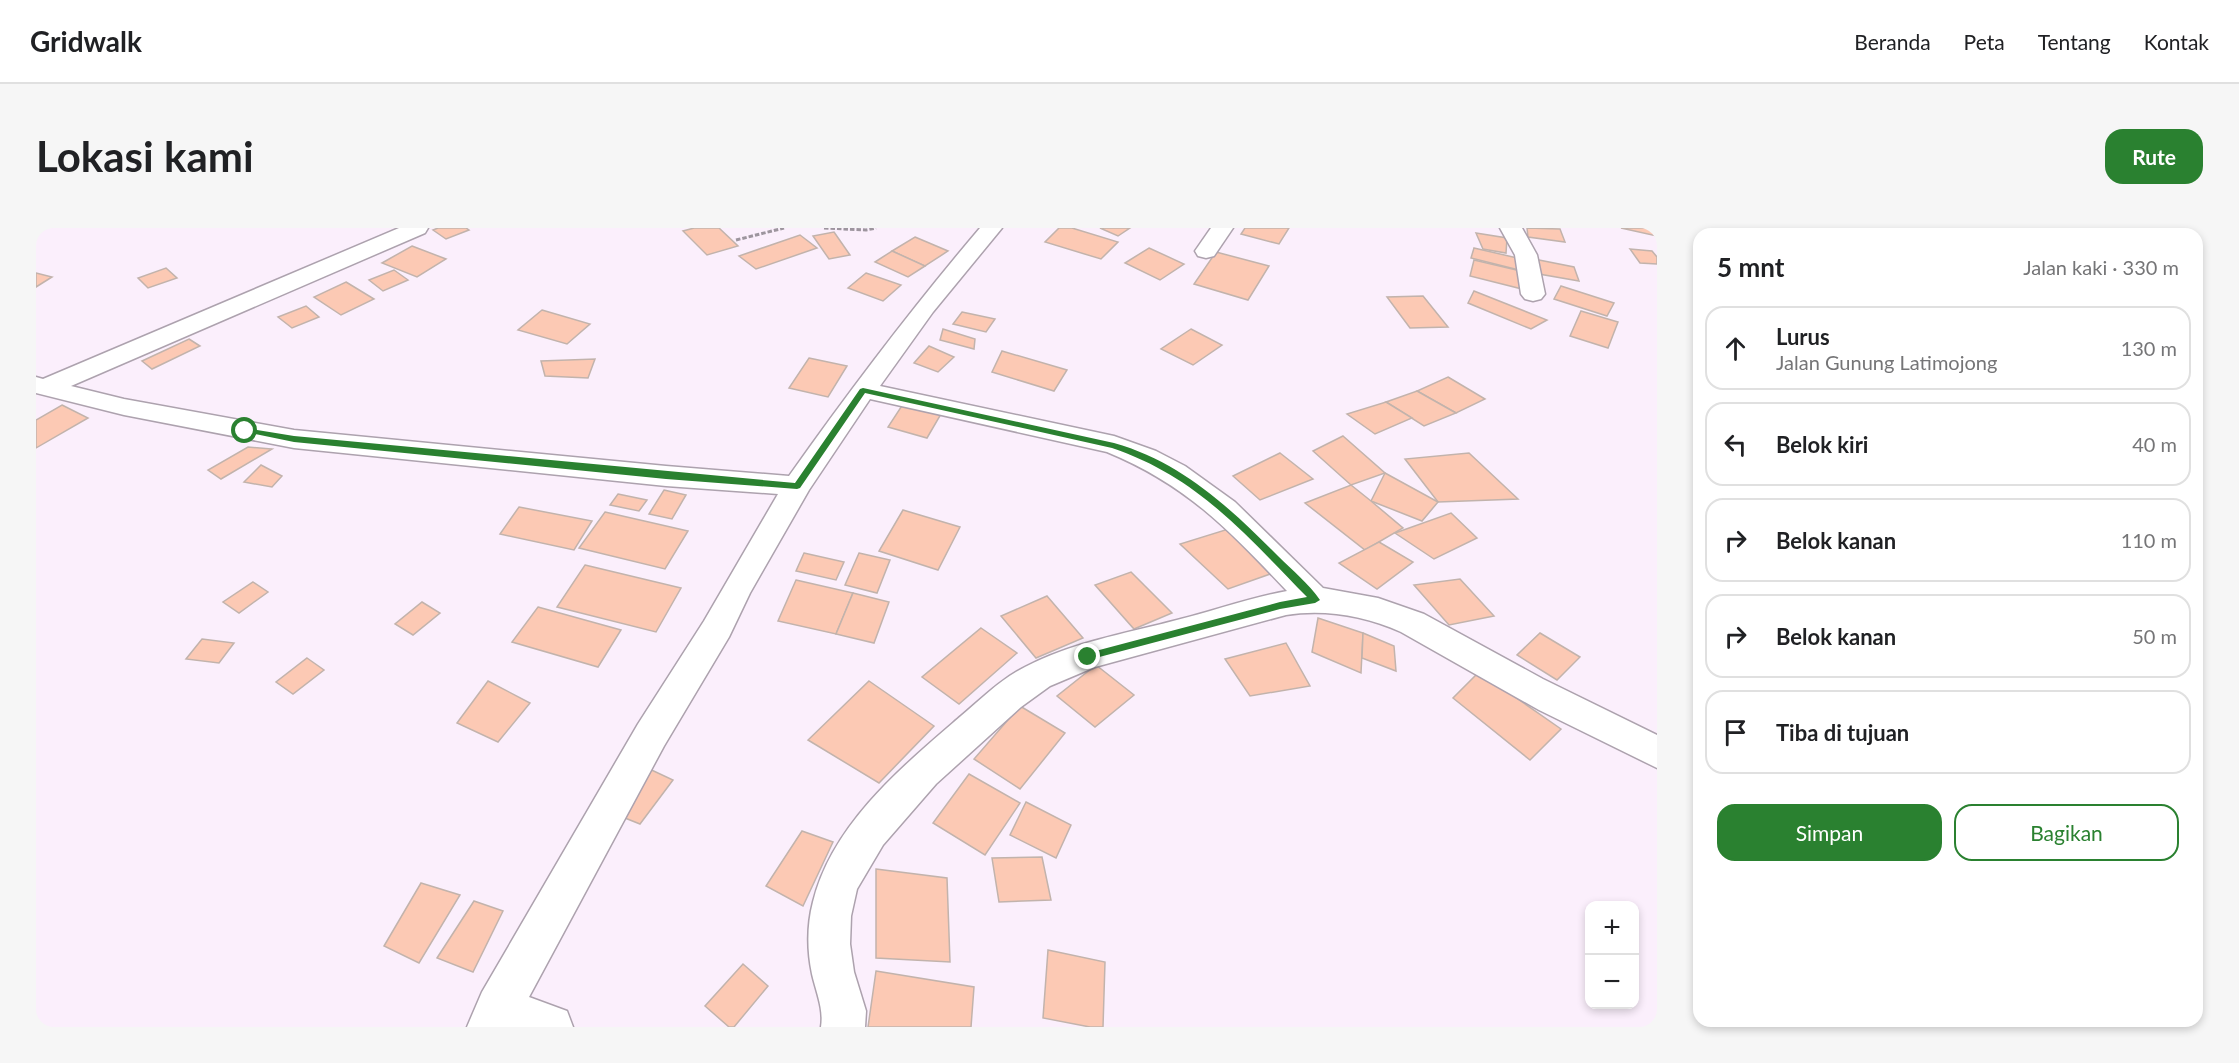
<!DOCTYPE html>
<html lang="id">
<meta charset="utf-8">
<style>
:root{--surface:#fff;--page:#f6f6f6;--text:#202124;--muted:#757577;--line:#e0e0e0;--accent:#2a8130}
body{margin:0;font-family:Lato,sans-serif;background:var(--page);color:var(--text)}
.controls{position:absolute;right:18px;bottom:18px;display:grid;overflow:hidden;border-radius:12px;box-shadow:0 3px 9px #0003}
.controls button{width:54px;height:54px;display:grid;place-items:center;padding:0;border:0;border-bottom:2px solid var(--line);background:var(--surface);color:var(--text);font:30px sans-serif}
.stop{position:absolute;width:18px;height:18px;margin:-14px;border:4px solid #2a8130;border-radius:50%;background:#fff}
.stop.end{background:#2a8130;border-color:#fff;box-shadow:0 2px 6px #0008}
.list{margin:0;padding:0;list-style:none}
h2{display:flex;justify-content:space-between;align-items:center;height:78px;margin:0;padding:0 24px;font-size:26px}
h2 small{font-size:20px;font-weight:400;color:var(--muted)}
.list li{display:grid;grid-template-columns:39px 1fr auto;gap:18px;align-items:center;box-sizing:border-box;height:84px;margin:0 12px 12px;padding:0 12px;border:2px solid var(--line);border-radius:18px}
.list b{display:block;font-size:22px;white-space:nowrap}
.list p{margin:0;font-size:20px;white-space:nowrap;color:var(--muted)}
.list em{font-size:20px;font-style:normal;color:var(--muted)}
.actions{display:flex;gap:12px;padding:18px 24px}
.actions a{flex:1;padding:14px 0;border:2px solid var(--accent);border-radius:18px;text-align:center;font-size:21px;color:var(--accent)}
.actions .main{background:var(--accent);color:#fff}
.icon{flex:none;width:33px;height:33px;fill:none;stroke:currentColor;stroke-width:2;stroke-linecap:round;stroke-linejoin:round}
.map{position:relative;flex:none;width:1621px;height:799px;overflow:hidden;border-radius:18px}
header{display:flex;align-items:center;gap:36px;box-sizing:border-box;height:84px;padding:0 30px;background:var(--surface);border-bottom:2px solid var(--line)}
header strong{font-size:28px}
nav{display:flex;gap:33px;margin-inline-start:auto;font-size:21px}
.intro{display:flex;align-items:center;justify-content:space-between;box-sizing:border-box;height:144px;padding:0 36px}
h1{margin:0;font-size:42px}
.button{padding:15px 27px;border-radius:18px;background:var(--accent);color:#fff;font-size:21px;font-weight:700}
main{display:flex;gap:36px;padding:0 36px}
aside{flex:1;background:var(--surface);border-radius:18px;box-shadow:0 3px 9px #0003}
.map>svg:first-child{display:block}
</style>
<header>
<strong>Gridwalk</strong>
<nav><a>Beranda</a><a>Peta</a><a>Tentang</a><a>Kontak</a></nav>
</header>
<div class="intro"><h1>Lokasi kami</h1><a class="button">Rute</a></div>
<main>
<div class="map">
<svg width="1621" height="799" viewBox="0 0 1621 799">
<rect width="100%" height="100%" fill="#fbeffc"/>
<g fill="#fcc9b4" stroke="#c2b3ac" stroke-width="1.5">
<path d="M402,0H430L433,2L410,11L397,2Z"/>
<path d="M658,0H683L702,18L671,27L647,3Z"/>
<path d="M1023,0H1036L1082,14L1065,31L1009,14Z"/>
<path d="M1064,0H1094L1082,8Z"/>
<path d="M1209,0H1253L1243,16L1205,6Z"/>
<path d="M1491,0L1524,1L1529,14L1492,9Z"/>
<path d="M1585,0H1621V8Z"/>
<path d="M798,4L814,27L793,31L777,8Z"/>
<path d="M1440,5L1471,10L1470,25L1447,21Z"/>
<path d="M764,7L781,20L720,41L703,28Z"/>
<path d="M879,9L912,23L889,38L856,23Z"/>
<path d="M376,18L410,31L381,49L346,35Z"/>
<path d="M1113,20L1148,36L1124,52L1089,35Z"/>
<path d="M1438,20L1490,32L1487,43L1435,30Z"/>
<path d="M1594,21L1616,23L1621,29V36L1604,35Z"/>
<path d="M856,23L889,38L872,49L839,34Z"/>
<path d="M1180,24L1233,38L1212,72L1158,56Z"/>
<path d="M1498,31L1538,39L1543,53L1503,46Z"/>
<path d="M1438,32L1489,44L1486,61L1434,48Z"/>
<path d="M130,40L141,50L112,60L102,50Z"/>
<path d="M358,42L372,52L347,63L333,52Z"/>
<path d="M0,45L16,49L0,59Z"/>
<path d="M830,45L865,57L847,73L812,60Z"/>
<path d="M310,54L338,71L305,87L278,69Z"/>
<path d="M1525,58L1578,75L1571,88L1518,71Z"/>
<path d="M1438,63L1511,92L1495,101L1432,75Z"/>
<path d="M1387,68L1412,99L1374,100L1351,69Z"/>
<path d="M270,78L283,89L256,100L242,89Z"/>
<path d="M506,82L554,96L531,116L482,102Z"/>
<path d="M1545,83L1582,94L1572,120L1534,108Z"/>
<path d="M926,84L959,91L950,104L917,96Z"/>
<path d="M907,101L939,111L938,121L904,112Z"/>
<path d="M1155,101L1186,117L1157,137L1125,121Z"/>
<path d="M153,111L164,118L116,141L106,133Z"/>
<path d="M893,118L918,129L902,144L878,135Z"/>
<path d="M966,123L1031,142L1018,163L956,144Z"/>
<path d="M773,130L811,138L792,169L753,160Z"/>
<path d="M559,131L552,150L509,148L505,133Z"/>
<path d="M1412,149L1449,171L1420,185L1381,163Z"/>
<path d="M1381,163L1420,185L1388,198L1350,174Z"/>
<path d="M1350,174L1376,190L1339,206L1311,186Z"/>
<path d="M867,176L905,186L891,210L852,199Z"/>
<path d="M26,177L52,190L0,220V192Z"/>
<path d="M1307,208L1349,245L1315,257L1277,223Z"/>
<path d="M212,219L236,221L185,251L172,242Z"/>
<path d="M1244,225L1277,251L1224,272L1197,248Z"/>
<path d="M1433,225L1482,271L1402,274L1369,231Z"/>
<path d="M225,237L246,248L236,259L208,254Z"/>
<path d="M1349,245L1402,274L1386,293L1335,273Z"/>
<path d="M1315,257L1335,273L1367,300L1329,322L1269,275Z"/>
<path d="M628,262L650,267L636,291L613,286Z"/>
<path d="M582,266L611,272L603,283L574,277Z"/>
<path d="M483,279L556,293L538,322L464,306Z"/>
<path d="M867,282L924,299L902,342L843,323Z"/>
<path d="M569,284L652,303L629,341L543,320Z"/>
<path d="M1415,285L1441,310L1398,331L1359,305Z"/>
<path d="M1202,298L1240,344L1192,361L1144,316Z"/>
<path d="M1343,314L1377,334L1341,361L1303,335Z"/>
<path d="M768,325L808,334L800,352L760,343Z"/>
<path d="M823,325L854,332L841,365L809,357Z"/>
<path d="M549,337L645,360L620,404L521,379Z"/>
<path d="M1095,344L1136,385L1098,401L1059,357Z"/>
<path d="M1424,351L1458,388L1413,397L1378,357Z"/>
<path d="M760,352L817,365L800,406L742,393Z"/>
<path d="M217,354L232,364L203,385L187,374Z"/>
<path d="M817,365L853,374L838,415L800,406Z"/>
<path d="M1011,368L1047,410L1000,430L965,388Z"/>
<path d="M386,374L404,385L377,407L359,396Z"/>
<path d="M502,379L585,402L562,439L476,414Z"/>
<path d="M1282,390L1327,405L1325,445L1276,424Z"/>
<path d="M945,400L981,425L923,476L886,449Z"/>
<path d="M1327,405L1358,418L1360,443L1326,430Z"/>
<path d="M1504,405L1544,429L1521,452L1481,427Z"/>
<path d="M166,411L198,415L183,435L150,431Z"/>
<path d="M1250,415L1274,458L1214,468L1189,431Z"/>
<path d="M271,430L288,442L257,466L240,454Z"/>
<path d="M1060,437L1098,467L1059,499L1021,468Z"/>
<path d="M1443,444L1525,501L1494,532L1417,470Z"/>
<path d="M452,453L494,475L462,514L421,495Z"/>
<path d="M833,453L898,498L843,555L772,512Z"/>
<path d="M984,478L1029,505L984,561L938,531Z"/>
<path d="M607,538L637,552L604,596L584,588Z"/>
<path d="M933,546L984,575L949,627L897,595Z"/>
<path d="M990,574L1035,597L1020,630L974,607Z"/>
<path d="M766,603L797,614L767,678L730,658Z"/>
<path d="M1006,629L1015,672L963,674L956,630Z"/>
<path d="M840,641L911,650L914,734L840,730Z"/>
<path d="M385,655L424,667L383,735L348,718Z"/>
<path d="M438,673L467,683L437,744L401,730Z"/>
<path d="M1012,722L1069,734L1067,799H1054L1007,790Z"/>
<path d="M707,736L732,758L698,799H693L669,778Z"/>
<path d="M840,743L938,759L935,799H832Z"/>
</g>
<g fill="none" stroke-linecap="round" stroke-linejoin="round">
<defs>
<g id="minor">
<path d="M363,0H392L389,5L35,158L88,171L258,202L630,238L753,248C814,162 876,80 944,0H966L897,84L844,158L1078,208L1120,223L1149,238L1199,274L1287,360L1342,370L1388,386L1507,451L1621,507V540L1503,482L1365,404C1329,388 1289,381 1250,387L1059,439L1014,458L985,479L900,556L847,617L821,661L815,688L814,716L818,744L830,783L829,799H785C788,781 780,764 776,746C771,722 771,697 777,674C796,596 867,538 925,488C945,471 965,451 989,439C1035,415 1087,406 1137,393C1175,384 1212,370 1251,363C1192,301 1151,257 1071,224L834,171L773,262L714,365L693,409L628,518L493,769L531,783L537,799H431L446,764L602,496L668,393L742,266L630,258L258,220L88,187L0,165V149L7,151Z"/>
<path d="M1175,0H1197L1178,28L1170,30L1162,28L1159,23Z"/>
<path d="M1464,0H1486L1501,27L1509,66L1505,71L1497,73L1489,71L1485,66L1479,27Z"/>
</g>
</defs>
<use href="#minor" stroke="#ada2ae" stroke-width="3"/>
<g stroke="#9d959e" stroke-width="3" stroke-dasharray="4.5 2" stroke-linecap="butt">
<path d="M788,0L830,2L840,0"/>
<path d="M700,12L748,0"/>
</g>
<use href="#minor" fill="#fff" fill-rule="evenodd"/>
</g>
<path fill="#2a8130" d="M827,160L1078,215C1146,234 1194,280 1242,328C1256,342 1273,356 1284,372L1279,375L1244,381L1052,432L1048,431V426L1052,425L1244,374L1271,369C1210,307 1162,249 1076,220L829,165L764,260L761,261L630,251L258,214L205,203L209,200L258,208L759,255L824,161Z"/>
</svg>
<div class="controls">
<button>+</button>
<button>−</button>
</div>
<div class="stop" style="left:209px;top:203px"></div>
<div class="stop end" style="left:1052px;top:429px"></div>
</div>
<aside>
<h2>5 mnt<small>Jalan kaki · 330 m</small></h2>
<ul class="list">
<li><svg class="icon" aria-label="ahead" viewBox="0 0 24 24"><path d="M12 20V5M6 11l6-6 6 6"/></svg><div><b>Lurus</b><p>Jalan Gunung Latimojong</p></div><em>130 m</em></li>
<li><svg class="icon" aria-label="left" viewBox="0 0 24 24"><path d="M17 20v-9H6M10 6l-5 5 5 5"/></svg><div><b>Belok kiri</b></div><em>40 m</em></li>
<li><svg class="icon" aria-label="right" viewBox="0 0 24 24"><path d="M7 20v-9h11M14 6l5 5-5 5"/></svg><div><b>Belok kanan</b></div><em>110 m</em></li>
<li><svg class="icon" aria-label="right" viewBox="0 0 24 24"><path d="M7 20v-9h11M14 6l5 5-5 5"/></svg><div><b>Belok kanan</b></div><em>50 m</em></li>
<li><svg class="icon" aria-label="arrive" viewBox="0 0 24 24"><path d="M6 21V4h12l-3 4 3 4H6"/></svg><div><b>Tiba di tujuan</b></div></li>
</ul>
<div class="actions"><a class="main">Simpan</a><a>Bagikan</a></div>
</aside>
</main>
